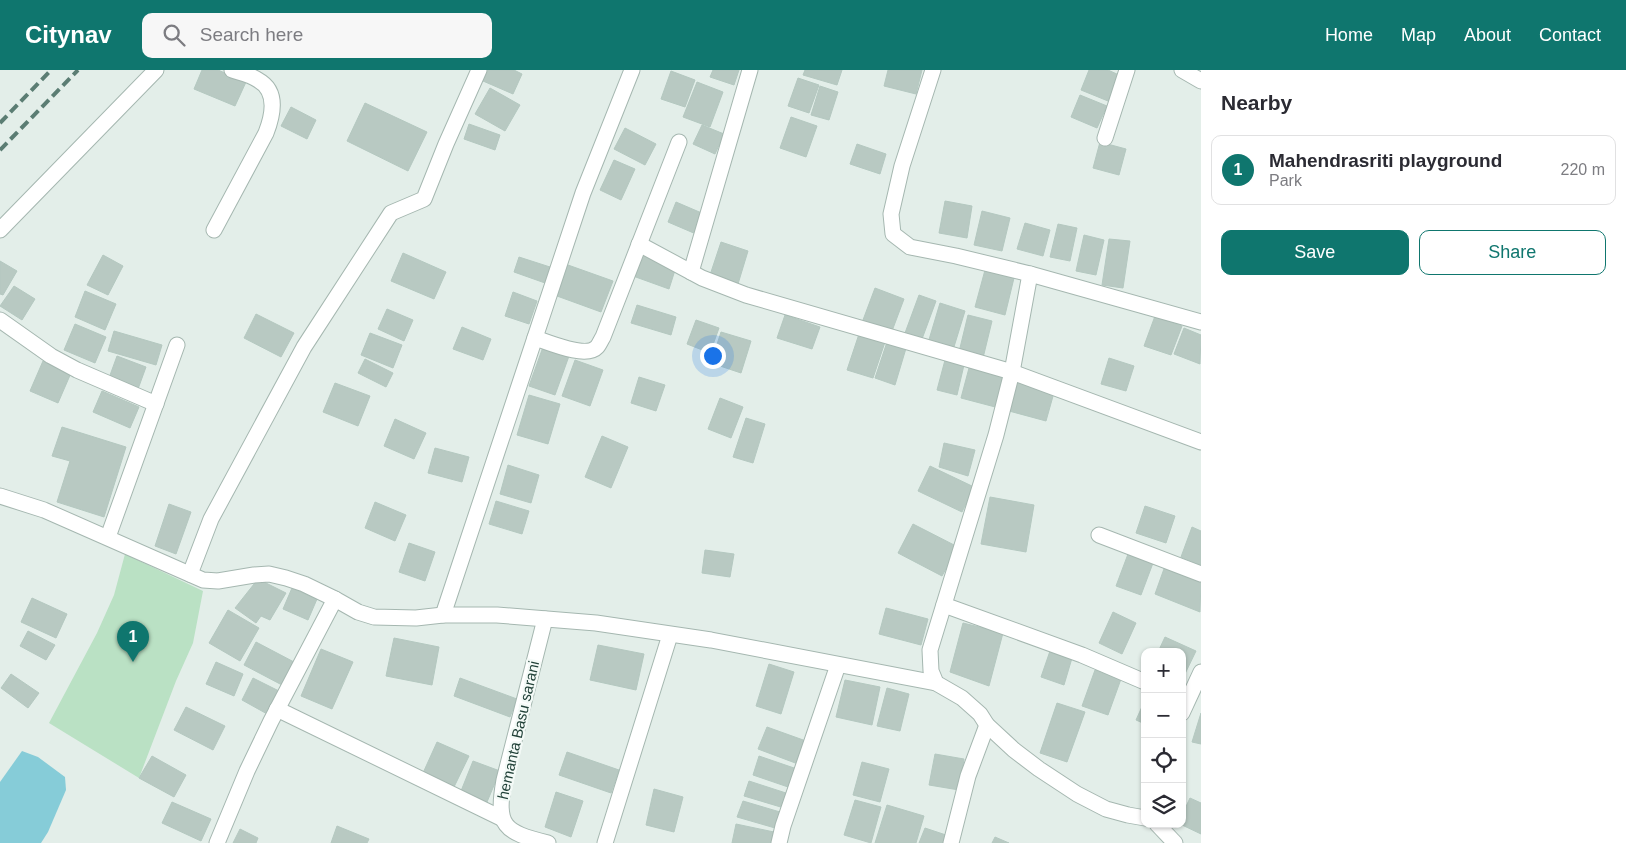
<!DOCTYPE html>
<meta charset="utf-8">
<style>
:root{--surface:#fff;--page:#f7f7f7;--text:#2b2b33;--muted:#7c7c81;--line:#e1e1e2;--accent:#0f766e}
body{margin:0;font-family:Arial,sans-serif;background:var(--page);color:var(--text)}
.controls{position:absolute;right:15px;bottom:15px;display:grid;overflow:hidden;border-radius:10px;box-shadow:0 1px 4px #0004}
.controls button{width:45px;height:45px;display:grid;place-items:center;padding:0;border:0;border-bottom:1px solid var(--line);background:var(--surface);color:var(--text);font:25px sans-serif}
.you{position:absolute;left:712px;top:285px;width:18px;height:18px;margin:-12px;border:4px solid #fff;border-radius:50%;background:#1a73e8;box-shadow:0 0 0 8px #1a73e833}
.badge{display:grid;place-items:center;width:32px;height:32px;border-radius:50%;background:var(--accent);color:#fff;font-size:16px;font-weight:700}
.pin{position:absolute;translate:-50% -41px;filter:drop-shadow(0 1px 2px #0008)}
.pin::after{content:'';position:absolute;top:26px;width:18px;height:15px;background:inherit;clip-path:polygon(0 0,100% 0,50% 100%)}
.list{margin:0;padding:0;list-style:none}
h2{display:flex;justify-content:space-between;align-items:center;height:65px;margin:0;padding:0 20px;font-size:21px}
h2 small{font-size:16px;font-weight:400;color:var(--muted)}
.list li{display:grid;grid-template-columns:32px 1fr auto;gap:15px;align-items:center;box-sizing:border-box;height:70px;margin:0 10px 10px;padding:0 10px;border:1px solid var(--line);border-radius:10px}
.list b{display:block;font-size:19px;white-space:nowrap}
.list p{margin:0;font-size:16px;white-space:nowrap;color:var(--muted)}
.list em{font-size:16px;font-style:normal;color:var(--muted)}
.actions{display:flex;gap:10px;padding:15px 20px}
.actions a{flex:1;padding:11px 0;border:1px solid var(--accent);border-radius:10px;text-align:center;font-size:18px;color:var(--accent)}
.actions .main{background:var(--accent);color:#fff}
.icon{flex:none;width:28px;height:28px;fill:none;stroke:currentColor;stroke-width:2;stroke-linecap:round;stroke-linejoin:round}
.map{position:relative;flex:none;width:1201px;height:773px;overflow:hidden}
header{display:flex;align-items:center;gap:30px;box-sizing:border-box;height:70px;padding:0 25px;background:var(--accent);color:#fff}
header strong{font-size:24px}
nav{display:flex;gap:28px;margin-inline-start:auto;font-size:18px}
.search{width:350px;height:45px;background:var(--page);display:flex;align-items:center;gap:12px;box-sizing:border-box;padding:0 18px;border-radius:10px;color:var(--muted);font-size:19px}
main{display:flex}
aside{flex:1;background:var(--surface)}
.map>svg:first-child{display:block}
</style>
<header>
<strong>Citynav</strong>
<div class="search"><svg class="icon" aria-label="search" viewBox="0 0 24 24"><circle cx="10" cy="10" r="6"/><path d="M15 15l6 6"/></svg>Search here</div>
<nav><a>Home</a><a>Map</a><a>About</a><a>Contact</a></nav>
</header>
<main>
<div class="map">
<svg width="1201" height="773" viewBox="0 0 1201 773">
<rect width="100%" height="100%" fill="#e3eee9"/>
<path fill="#bae1c4" d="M125,484L203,521L193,573L176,611L139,708L49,653L97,563L114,525Z"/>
<path fill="#86ccd8" d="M22,681L38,687L65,707L66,720L48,762L41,773H0V712Z"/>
<g fill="#b8c9c2" stroke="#b4c8c0">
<path d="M202,0H218L246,12L235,36L194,19Z"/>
<path d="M488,0H514L522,4L513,24L483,11Z"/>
<path d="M713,0H739L734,15L710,7Z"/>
<path d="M805,0H842L837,15L803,5Z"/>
<path d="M888,0H922L916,24L884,16Z"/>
<path d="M1089,0H1108L1119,5L1108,31L1081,20Z"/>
<path d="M671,1L695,10L685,37L661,29Z"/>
<path d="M798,8L819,15L809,43L788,36Z"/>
<path d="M697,12L723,22L710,57L683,47Z"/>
<path d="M820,16L838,22L829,50L811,45Z"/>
<path d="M490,18L520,35L505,61L475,44Z"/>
<path d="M1080,25L1107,36L1097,58L1071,47Z"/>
<path d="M365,33L427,62L408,101L347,71Z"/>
<path d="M291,37L316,50L307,69L281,56Z"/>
<path d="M791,47L817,56L806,87L780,78Z"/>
<path d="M469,54L500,65L495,80L464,69Z"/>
<path d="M702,55L724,64L715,84L693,74Z"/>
<path d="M625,58L656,74L645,95L614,79Z"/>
<path d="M1100,72L1126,79L1119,105L1093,98Z"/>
<path d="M857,74L886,84L880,104L850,94Z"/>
<path d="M614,90L635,99L621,130L600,120Z"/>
<path d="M945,131L972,136L967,168L939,163Z"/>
<path d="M676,132L704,144L696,164L668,152Z"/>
<path d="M982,141L1010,148L1002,181L974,175Z"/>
<path d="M1025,153L1050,160L1043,186L1017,179Z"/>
<path d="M1058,154L1077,158L1070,191L1050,187Z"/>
<path d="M1084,165L1104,170L1096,205L1076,201Z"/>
<path d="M1109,169L1130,171L1123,218L1102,215Z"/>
<path d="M721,172L748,181L738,214L710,205Z"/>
<path d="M403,183L446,202L434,229L391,211Z"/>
<path d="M641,184L676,197L669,219L633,206Z"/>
<path d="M103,185L123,196L108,225L87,215Z"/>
<path d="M519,187L550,197L545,213L514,202Z"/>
<path d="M0,191L17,201L3,225L0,224Z"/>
<path d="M568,195L613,211L601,242L557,226Z"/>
<path d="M985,200L1014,208L1005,245L975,237Z"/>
<path d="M14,216L35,229L22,250L0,236Z"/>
<path d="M875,218L904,229L892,261L863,250Z"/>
<path d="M85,221L116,234L105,260L75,247Z"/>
<path d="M513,222L537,231L529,254L505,246Z"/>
<path d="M919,225L936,231L922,269L905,263Z"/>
<path d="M940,233L965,241L953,280L928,273Z"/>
<path d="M637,235L676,247L671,265L631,253Z"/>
<path d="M387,239L413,250L404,271L378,259Z"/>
<path d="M256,244L294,263L281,287L244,268Z"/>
<path d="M785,245L820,257L812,279L777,268Z"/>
<path d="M968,245L992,251L983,288L959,282Z"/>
<path d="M1155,246L1182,256L1171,285L1144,276Z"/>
<path d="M696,250L719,258L710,283L687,274Z"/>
<path d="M75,254L106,267L95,293L64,280Z"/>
<path d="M462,257L491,269L483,290L453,279Z"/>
<path d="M1184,258L1201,265L1200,294L1174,284Z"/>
<path d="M114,261L162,275L156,295L108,281Z"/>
<path d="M860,261L886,269L873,308L847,300Z"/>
<path d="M721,262L751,271L741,303L711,293Z"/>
<path d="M370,263L402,275L393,298L361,285Z"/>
<path d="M888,269L907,275L895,315L875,308Z"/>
<path d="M543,277L569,286L555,325L529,316Z"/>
<path d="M117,286L146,297L138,319L109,308Z"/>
<path d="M1109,288L1134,296L1126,321L1101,314Z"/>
<path d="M365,289L393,303L386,317L358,303Z"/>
<path d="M575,290L603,300L590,336L562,326Z"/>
<path d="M945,290L964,295L957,325L937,320Z"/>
<path d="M43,291L71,303L58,333L30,321Z"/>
<path d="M969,298L1006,307L999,338L961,328Z"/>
<path d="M639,307L665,315L656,341L631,333Z"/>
<path d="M1018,308L1055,319L1046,351L1009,341Z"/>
<path d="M335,313L370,326L358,356L323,342Z"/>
<path d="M102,321L139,337L130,358L93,342Z"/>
<path d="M529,325L560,334L548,374L517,365Z"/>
<path d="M720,328L743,337L731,368L708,359Z"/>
<path d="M746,348L765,354L753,393L733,387Z"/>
<path d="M395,349L426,363L414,389L384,376Z"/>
<path d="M62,357L126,377L104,447L57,432L70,391L52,386Z"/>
<path d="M602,366L628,377L611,418L585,407Z"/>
<path d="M944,373L975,380L968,406L939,397Z"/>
<path d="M435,378L469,387L462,412L428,403Z"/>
<path d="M508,395L539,405L531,433L500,424Z"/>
<path d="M930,396L974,417L962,442L918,421Z"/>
<path d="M990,427L1034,435L1026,482L981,474Z"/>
<path d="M496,431L529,441L522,464L489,454Z"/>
<path d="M375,432L406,445L395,471L365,458Z"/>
<path d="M169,434L191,442L176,484L155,476Z"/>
<path d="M1145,436L1175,446L1166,473L1136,463Z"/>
<path d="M913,454L958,477L942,506L898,483Z"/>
<path d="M1192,457L1201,461V495L1181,487Z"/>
<path d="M409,473L435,482L425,511L399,502Z"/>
<path d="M705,480L734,484L730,507L702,503Z"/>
<path d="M1128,484L1153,493L1141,525L1116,516Z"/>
<path d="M1165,496L1201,510L1200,542L1155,524Z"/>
<path d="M258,509L286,523L270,550L261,546L256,553L235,538Z"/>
<path d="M292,518L317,529L308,550L283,539Z"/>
<path d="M32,528L67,544L56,568L21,552Z"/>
<path d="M886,538L928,549L921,575L879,564Z"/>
<path d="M228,540L259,558L240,591L209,573Z"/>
<path d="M1113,542L1136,553L1122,584L1099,573Z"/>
<path d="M963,553L1003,563L989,616L950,602Z"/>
<path d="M28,561L55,575L46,590L20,576Z"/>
<path d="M1165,567L1196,581L1182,610V582H1158Z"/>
<path d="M394,568L439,577L432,615L386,606Z"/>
<path d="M256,572L294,592L282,615L244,595Z"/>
<path d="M598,575L644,584L636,620L590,610Z"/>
<path d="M321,579L353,592L332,639L301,626Z"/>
<path d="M1050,581L1072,588L1064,615L1041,607Z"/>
<path d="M216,592L243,604L234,626L206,614Z"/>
<path d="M769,594L794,602L781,644L756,636Z"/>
<path d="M1095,600L1121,609L1108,645L1082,636Z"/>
<path d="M11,604L39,623L28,638L1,618Z"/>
<path d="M253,608L281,622L269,645L242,630Z"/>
<path d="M460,608L517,629L510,647L454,626Z"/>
<path d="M845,610L880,617L872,655L836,647Z"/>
<path d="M887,618L909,624L900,661L877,656Z"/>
<path d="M1145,630V654L1136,650Z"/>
<path d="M1057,633L1085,642L1067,692L1040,683Z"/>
<path d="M186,637L225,656L213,680L174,660Z"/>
<path d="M1201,643V674L1192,672Z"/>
<path d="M767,657L806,671L798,694L758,679Z"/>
<path d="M437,672L469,686L454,717L423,703Z"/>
<path d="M567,682L619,700L611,723L559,705Z"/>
<path d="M935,684L964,689L959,720L929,715Z"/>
<path d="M152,686L186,705L174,727L139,708Z"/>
<path d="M759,686L797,699L791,718L753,705Z"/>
<path d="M473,691L500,701L487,732L461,721Z"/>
<path d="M862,692L889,699L880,732L853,725Z"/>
<path d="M749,711L789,724L784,738L744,726Z"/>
<path d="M654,719L683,727L674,762L646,755Z"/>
<path d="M556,722L583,731L571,767L545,757Z"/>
<path d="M1190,728L1201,733V764L1180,754H1182V745Z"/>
<path d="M855,730L881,737L871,773L844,765Z"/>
<path d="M743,731L780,742L775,758L737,747Z"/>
<path d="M172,732L211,749L201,771L162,753Z"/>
<path d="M887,735L924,746L916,773H875Z"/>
<path d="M736,754L774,762L772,773H732Z"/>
<path d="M337,756L369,769L367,773H331Z"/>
<path d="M925,758L946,765L944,773H919Z"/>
<path d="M240,759L258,768L256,773H233Z"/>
<path d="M995,767L1009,773H992Z"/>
</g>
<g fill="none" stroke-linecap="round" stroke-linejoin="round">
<defs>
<g id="minor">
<path d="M933,0L902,96L891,144L893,164L910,177L956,186L1030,204L1201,252"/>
<path d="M1182,0L1201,11"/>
<path d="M1105,68L1127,0"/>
<path d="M0,160L156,0"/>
<path d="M214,160L266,63C273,45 278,21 258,10C251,5 241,3 232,0"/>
<path d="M639,174L702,208L746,225L1012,302L1201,372"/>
<path d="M691,202L750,0"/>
<path d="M1030,204L1012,302L996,365L930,580L931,601L936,613L962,628L980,644L987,655L1014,680L1039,699L1077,724L1106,739L1128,745L1145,748"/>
<path d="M0,250L51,286L77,300L156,334"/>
<path d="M535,268C548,272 586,289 597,277C599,275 601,270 603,267L679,72"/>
<path d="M0,426L44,440L203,510L218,511L254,505L269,504L286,508L304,514L335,529L358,542L374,547L416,548L443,545H497L596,553L711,570L936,613"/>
<path d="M1099,465L1201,504"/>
<path d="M108,467L177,275"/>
<path d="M190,504L211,449L304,277L391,143L424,129L446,74L479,0"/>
<path d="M944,535L1082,585L1145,612"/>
<path d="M443,545L583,123L632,0"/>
<path d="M545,549L504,710C496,756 503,762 548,773"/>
<path d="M277,639L501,748"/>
<path d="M1182,643L1201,602"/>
<path d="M1157,754L1175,773"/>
<path d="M217,773L247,701L271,651L335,529"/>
<path d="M605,773L670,565"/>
<path d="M779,773L783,756L838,595"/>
<path d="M951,773L968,706L987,655"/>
</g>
</defs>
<use href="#minor" stroke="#a5b7b0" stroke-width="17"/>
<use href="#minor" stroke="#fff" stroke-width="15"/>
<g stroke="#5b7d73" stroke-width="4" stroke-dasharray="10 5" stroke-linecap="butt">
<path d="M0,53L51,0"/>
<path d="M0,80L78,0"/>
</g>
</g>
<g text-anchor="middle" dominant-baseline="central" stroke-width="4.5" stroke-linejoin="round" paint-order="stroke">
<g font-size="15" fill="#214138" stroke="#f4faf7">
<text transform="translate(518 660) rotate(-77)">hemanta Basu sarani</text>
</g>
</g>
</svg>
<div class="controls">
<button>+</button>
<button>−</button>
<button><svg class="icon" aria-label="locate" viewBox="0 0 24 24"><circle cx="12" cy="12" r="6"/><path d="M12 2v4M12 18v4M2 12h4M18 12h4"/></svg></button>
<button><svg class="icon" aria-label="layers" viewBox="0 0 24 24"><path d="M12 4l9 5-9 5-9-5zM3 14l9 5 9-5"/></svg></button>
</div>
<div class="you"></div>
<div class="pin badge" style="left:133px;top:592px">1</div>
</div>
<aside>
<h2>Nearby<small></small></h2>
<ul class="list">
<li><span class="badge">1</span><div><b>Mahendrasriti playground</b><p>Park</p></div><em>220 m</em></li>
</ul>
<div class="actions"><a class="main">Save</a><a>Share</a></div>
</aside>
</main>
